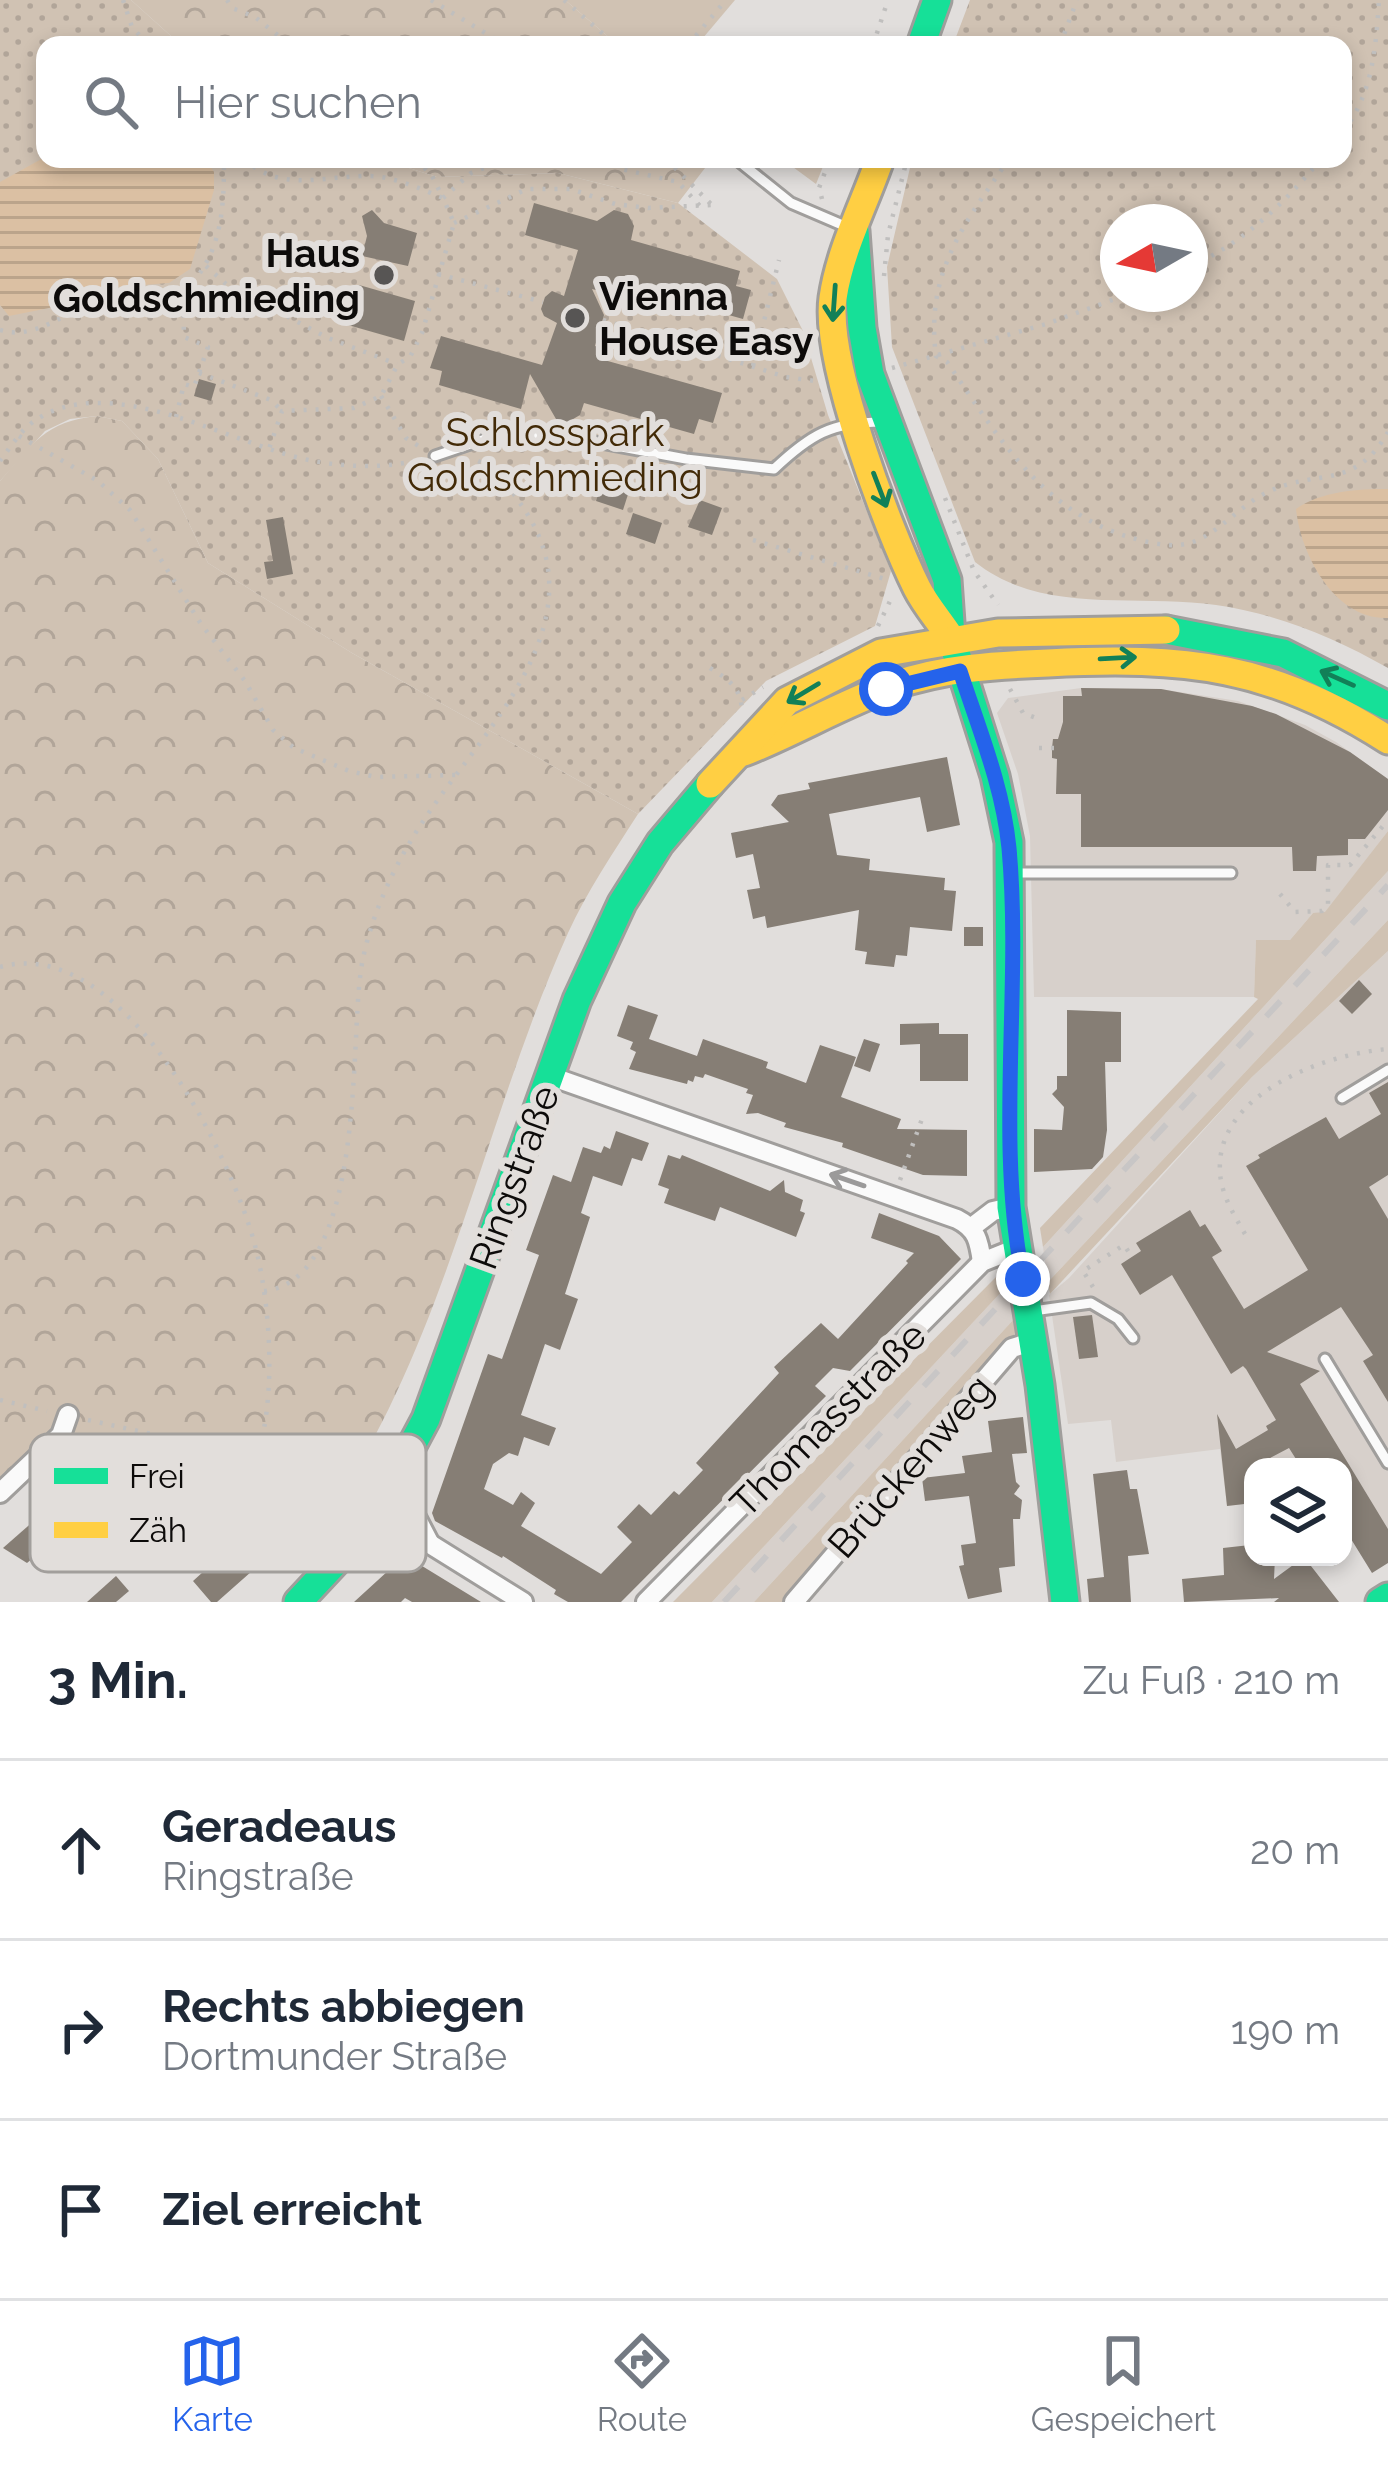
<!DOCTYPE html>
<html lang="de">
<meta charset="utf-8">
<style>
:root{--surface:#fff;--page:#f6f6f7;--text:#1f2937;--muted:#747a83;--line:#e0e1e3;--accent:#2563eb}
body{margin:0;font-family:Raleway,sans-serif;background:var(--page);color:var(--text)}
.controls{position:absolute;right:36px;bottom:36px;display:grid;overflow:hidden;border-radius:24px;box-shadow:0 6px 18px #0003}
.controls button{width:108px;height:108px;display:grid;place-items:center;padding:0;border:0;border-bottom:3px solid var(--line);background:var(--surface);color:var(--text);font:60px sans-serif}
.compass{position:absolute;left:1100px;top:204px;width:108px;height:108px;border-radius:50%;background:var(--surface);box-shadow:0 6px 18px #0003;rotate:261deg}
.stop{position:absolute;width:36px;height:36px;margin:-27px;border:9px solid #2563eb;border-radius:50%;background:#fff}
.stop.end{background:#2563eb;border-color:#fff;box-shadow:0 3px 12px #0008}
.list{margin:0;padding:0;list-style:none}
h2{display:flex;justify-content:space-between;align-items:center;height:156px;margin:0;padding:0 48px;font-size:51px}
h2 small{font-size:39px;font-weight:400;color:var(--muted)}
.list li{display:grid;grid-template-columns:78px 1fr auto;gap:36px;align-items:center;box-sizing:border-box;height:180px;padding:0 48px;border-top:3px solid var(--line)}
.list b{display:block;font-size:45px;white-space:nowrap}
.list p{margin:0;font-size:39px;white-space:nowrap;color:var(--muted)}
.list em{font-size:39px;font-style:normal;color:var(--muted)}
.icon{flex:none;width:66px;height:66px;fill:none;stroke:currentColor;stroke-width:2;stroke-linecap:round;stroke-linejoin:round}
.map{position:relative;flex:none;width:1388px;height:1602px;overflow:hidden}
.search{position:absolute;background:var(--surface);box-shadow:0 6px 18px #0003;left:36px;right:36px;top:36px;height:132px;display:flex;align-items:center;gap:30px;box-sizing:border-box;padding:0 42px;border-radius:24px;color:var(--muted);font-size:45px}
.sheet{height:696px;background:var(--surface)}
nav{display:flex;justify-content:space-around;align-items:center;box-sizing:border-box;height:168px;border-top:3px solid var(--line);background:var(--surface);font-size:33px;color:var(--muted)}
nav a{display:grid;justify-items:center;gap:6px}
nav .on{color:var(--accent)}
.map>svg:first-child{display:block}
</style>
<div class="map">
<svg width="1388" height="1602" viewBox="0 0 1388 1602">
<defs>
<pattern id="forest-crowns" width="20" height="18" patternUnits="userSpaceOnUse" patternTransform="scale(3)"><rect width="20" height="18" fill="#d0c2b3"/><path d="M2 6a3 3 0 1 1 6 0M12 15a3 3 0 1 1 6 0" fill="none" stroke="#b1a599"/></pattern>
<pattern id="park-dots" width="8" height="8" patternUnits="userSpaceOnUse" patternTransform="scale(3)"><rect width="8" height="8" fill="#d0c2b3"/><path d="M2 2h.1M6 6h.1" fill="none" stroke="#b1a599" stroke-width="1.8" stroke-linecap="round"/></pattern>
<pattern id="water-rules" width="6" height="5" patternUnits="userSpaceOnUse" patternTransform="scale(3)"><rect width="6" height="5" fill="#dbc0a3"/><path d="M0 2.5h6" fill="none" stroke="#bba48b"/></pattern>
</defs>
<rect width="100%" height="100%" fill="#e1dedc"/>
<g fill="#d7d0cb">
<path d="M1081,688L1161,689L1238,701L1305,725L1336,742L1388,779V831L1325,913H1313L1290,940L1256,941L1254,997H1034L1030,836L1018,774L997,713L1008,698Z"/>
<path d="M1388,871V920L1048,1282L1043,1247Z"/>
<path d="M1388,951V1529L1350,1467L1343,1471V1467H1253V1503L1227,1506L1220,1449L1116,1462L1111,1420L1068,1424L1049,1295L1069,1278L1252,1077Z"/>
<path d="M1006,1287L1014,1319L754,1602H712Z"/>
</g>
<g fill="#d0c2b3">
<path d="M565,0H735L697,45H618Z"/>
<path d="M782,159H826L816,184Z"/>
<path d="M1388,831V871L1043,1247L1040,1228L1258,999L1254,997L1256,940H1290L1313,913L1325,912Z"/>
<path d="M1388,920V951L1252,1077L1050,1294L1048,1282Z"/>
<path d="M1002,1271L1006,1287L712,1602H673Z"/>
<path d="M1014,1319L1017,1330L1011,1340L788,1602H754Z"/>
</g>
<g fill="url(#forest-crowns)">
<path d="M131,0H565L618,45H181Z"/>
<path d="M381,159H712L678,203L558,173L437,177Z"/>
<path d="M97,416L122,421L158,459L208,563L352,653L638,814C613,853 587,891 568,933C483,1122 447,1339 330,1511L289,1489L257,1479L48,1433L0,1477V481C32,444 46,421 97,416Z"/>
</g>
<g fill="url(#park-dots)" fill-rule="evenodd">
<path d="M0,0H131L181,45H45V159H381L437,177L558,173L678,203L777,279L803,331L828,415L891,571L875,626L766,681L638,814L352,653L208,563L158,459L122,421L97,416L70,419L45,431L0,481Z"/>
<path d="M970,0H1388V668C1334,637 1278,614 1216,605C1136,593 1043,616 975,562L892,347L887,267L912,159H1343V45H953ZM1118,222H1190V294H1118Z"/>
</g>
<g fill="url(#water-rules)">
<path d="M45,157L206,159L214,172V190L190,269L169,283L102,288L64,305L9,316L0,305V182Z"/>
<path d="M1388,489V618C1335,620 1301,556 1296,509C1321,491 1358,489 1388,489Z"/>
</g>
<g fill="#867e75">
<path d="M534,203L597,221L614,210L628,214L634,226L631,240L740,271L736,286L751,290L743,319L618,284L615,295L592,289L604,315L595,346L599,347L597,358L722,393L713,423L699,419L694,434L584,403L580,415L568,422L556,419L530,374L521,409L439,385L442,371L430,368L441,336L542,365L557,323L544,316L541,309L545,297L552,291L564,296L578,250L525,235Z"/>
<path d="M372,210L384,223L417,233L408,266L362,256L367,236L362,216Z"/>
<path d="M359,285L415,301L404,341L348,325Z"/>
<path d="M199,379L216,384L211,401L194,396Z"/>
<path d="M604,476L631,485L623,510L596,501Z"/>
<path d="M700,500L722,508L712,535L688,527Z"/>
<path d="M633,513L662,523L655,544L626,534Z"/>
<path d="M283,517L293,574L267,579L264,562L273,561L266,520Z"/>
<path d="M1081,688L1161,689L1252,706L1276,714L1350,752L1388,779V810L1365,839H1348V855L1317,856L1316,871H1293L1292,847H1081V794H1056L1057,759L1052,758V748L1053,739H1058L1063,722V696H1082Z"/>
<path d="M947,757L960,825L927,832L920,797L829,814L837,855L870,859L869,870L945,878L944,890L956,891L952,931L910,927L907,956L896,955L894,967L865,964L867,952L855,950L859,910L767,928L765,916L753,919L747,890L760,888L753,854L736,858L731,833L789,822L771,805L778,795L810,789L808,783Z"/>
<rect x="964" y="927" width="19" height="19"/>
<path d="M1359,980L1372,994L1352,1014L1339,1001Z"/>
<path d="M628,1005L658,1015L649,1039L697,1056L703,1039L768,1062L766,1068L806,1083L820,1045L856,1057L841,1097L901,1119L897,1129L967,1130V1176L923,1175L842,1147L843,1143L784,1127L786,1123L758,1113L746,1114L753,1095L746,1093L748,1089L705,1074L703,1078L695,1076L693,1082L688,1080L687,1084L629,1069L636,1052L630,1049L633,1042L617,1036Z"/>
<path d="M1067,1010L1121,1012V1062H1105L1107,1130L1103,1157L1092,1169L1034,1172V1129L1062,1130L1064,1107L1052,1094L1057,1089V1076H1067Z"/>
<path d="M939,1023V1034H968V1081H920V1044L900,1045V1024Z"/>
<path d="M864,1039L880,1044L870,1072L854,1066Z"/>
<path d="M1388,1082V1175L1369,1187L1388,1219V1402L1363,1361L1373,1355L1341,1307L1267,1352L1320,1371L1300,1384L1388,1529V1563L1372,1573L1343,1526V1467H1301L1289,1448L1253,1467V1503L1227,1506L1217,1414L1236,1449L1268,1430L1266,1426L1276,1420L1246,1369L1243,1366L1231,1374L1172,1275L1140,1295L1121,1264L1141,1251L1136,1243L1190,1210L1200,1227L1205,1224L1222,1251L1212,1257L1244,1309L1308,1270L1246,1166L1260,1158L1258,1155L1326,1117L1339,1139L1381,1114L1369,1093Z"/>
<path d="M616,1131L649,1143L642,1161L632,1158L622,1186L593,1176L581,1213L590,1217L565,1294L578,1299L560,1350L545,1344L521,1415L556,1428L549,1446L524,1437L518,1456L509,1453L493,1464L484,1489L513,1505L521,1492L535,1503L521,1526L601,1574L632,1542L617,1527L639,1504L651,1515L674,1491L679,1495L703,1470L696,1463L779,1373L774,1367L821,1323L838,1339L908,1263L906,1261L914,1253L871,1238L879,1213L939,1236L961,1259L850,1371L833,1368L815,1386L826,1396L621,1602H568L554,1594L556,1590L503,1556L502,1558L435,1521L432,1513L488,1354L502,1359L539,1255L526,1250L553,1175L571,1182L583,1147L601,1153L604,1146L610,1149Z"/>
<path d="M668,1155L680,1159L682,1155L770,1191L784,1180L785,1192L803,1200L800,1211L805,1213L796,1237L720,1207L715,1221L664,1203L669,1189L658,1185Z"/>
<path d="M1092,1315L1098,1357L1079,1359L1073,1317Z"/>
<path d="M1023,1417L1027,1453L1012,1454L1016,1482L1020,1486L1014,1494L1022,1500L1020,1519H1013L1015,1566L999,1568L1002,1592L968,1599L959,1566L964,1565L961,1545L976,1543L969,1496L925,1501L922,1478L965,1473L962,1456L992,1452L988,1421Z"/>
<path d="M1127,1470L1130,1489H1137L1149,1554L1128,1556L1131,1602H1089L1087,1579L1104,1577L1093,1474Z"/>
<path d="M295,1509L318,1526L295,1557L277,1543L260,1564L217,1602H211L193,1581L224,1553L233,1562L261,1532L272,1539Z"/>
<path d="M44,1512L63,1533L27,1563L3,1548Z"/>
<path d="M1250,1545L1253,1557H1275L1274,1579L1304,1557L1339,1602H1274L1279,1598L1184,1602L1182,1579L1224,1575L1223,1548Z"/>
<path d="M409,1558L481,1602H412L405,1598L401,1602H354L401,1559Z"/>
<path d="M116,1576L129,1591L116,1602H87Z"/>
</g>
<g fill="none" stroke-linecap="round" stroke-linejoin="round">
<defs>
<g id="lane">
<path d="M736,159L791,203L854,230"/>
<path d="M435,456L497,435L563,436L686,459L774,469C810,435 831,422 882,422"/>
<path d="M1011,873H1231"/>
<path d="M1342,1098L1388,1070"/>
<path d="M1033,1311L1091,1303L1118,1319L1133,1338"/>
<path d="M1325,1359L1388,1463"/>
</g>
<g id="street">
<path d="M550,1076L957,1219C977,1229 979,1241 982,1262"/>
<path d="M972,1227L993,1211L1011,1207"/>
<path d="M396,1479L430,1544"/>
<path d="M0,1493L61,1435L68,1415"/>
<path d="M354,1542L430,1544L523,1602"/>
<path d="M646,1602L982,1262L1017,1248"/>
<path d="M794,1602L1012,1348L1034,1341"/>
</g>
<g id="fast">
<path d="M921,45L937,0"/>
<path d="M855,231L862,328L870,374L947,580L951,637L995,776L1009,842L1011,1207L1040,1385L1065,1602"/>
<path d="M1166,630L1283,653L1388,706"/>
<path d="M298,1602L354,1542L378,1509L426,1419L577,1000L622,903L660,843L710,784"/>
<path d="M1380,1602L1388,1597"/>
</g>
<g id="slow">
<path d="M880,159C864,205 840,250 833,298C824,361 888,529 917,588C925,604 938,619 948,634"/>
<path d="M744,752C795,732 843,703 895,685C943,668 997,665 1048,663C1184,656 1272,665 1388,740"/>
<path d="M710,784L787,701L881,653L998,633L1166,630"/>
</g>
</defs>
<use href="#lane" stroke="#a09e9c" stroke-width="15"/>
<use href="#street" stroke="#a09e9c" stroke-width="24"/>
<use href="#fast" stroke="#a09e9c" stroke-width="33"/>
<use href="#slow" stroke="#a09e9c" stroke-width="33"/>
<g stroke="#c0bfbe" stroke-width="4.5" stroke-dasharray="3 9" stroke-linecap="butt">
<path d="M123,0L132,27L148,45"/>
<path d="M227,0L232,8L255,17L290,45"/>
<path d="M431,0L505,45"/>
<path d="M564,0L616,45"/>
<path d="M688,45L726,0"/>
<path d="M873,45L888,0"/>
<path d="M1060,45L1077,0"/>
<path d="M1343,131C1373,95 1376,45 1379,0"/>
<path d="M244,159C282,194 325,175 371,176C395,177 421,189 443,198L454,223L422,333L410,357L398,364L381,396L354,408L282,411L269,449"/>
<path d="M416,159L432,176L443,198L471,173L507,159"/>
<path d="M603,159L621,169L678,182L700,206"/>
<path d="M666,159L712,205"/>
<path d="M1009,159C964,224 925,273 936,356L947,362C997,435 1040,510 1129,537C1149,543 1173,549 1193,542C1222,531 1242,503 1270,491C1320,468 1354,491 1388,432"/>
<path d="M822,199L819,188L830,159"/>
<path d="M454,223L527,189H571L615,204L648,208L712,205"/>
<path d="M206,266L226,284L328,338L397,364"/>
<path d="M1190,267C1244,242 1283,205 1321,159"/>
<path d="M438,274L543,302"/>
<path d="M884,276L888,235L907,159"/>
<path d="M603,320L786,377L822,382"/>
<path d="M0,330C36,341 64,311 98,302C125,294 154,295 183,293C222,255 224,211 224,159"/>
<path d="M753,366L779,260"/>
<path d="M892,368L1046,324L1129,294"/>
<path d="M199,373L271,400L282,411"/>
<path d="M381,396L406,438L425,450"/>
<path d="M176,417L184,384L194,387L208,347L184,337L183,293"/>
<path d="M19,436L98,481L130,510L201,624L245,681L273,730L294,748L349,771L376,777L457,775"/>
<path d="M0,461C9,449 18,435 29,425C105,364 233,447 314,461C351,468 388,468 424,459"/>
<path d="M945,498L974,571L998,605"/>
<path d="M753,540L885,579"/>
<path d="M878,626L890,601"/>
<path d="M710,668C729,680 742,688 742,713"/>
<path d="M1010,689L1023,713L1036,718"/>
<path d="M742,700L763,687"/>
<path d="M1039,748H1056"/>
<path d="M1280,894L1295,912L1322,911L1328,904V865H1350L1388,820"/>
<path d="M0,967C122,933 232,1155 256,1249C271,1310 276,1398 257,1457"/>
<path d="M900,1180L923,1116"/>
<path d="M1245,1234C1234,1215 1221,1194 1220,1172C1215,1094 1324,1054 1388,1049"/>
<path d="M1093,1287L1083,1271L1124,1245L1130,1254"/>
<path d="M264,1291C363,1281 351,1049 360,978C362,956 370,929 378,908C391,874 409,841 430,811C488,726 597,621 526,512C513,492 498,470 476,460"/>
<path d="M0,1400L47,1411"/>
<path d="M88,1420L257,1457L327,1483L335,1479L353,1455L358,1463L345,1486L358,1497"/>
</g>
<use href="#lane" stroke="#fafafa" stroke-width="9"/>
<use href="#street" stroke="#fafafa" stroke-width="18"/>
<use href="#fast" stroke="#16e098" stroke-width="27"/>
<use href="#slow" stroke="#ffcf43" stroke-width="27"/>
<path stroke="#c8c6c6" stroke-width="6" stroke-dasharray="21 21" stroke-linecap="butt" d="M724,1602L1388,885"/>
</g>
<defs><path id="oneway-shaft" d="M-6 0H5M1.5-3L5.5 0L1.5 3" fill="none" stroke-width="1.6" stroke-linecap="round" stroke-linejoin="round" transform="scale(3)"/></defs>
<g stroke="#128058">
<use href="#oneway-shaft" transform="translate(834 303) rotate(94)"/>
<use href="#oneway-shaft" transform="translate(880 490) rotate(69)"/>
<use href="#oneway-shaft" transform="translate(1118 658) rotate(-3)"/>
<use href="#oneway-shaft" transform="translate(1337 678) rotate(-156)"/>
<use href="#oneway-shaft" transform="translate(803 693) rotate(149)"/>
</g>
<use stroke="#9b9a9a" href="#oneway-shaft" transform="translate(847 1180) rotate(-161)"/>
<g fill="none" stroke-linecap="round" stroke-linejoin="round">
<path stroke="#2563eb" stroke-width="15" d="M886,689L960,671C979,729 1003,787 1009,848C1022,991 995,1137 1023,1279"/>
</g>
<g fill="#575554" stroke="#e2dedb" stroke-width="4.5">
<circle cx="384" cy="275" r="12"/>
<circle cx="575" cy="318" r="12"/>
</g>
<g text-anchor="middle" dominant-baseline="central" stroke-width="12" stroke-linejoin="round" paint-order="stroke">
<g font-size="39" font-weight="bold" fill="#0d0b0a" stroke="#e2dedb" text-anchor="end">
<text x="360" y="253">Haus<tspan x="360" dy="45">Goldschmieding</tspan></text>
<text x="599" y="296" text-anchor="start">Vienna<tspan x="599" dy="45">House Easy</tspan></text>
</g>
<g font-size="39" fill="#422a07" stroke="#e2dedb">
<text x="555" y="432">Schlosspark<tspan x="555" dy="45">Goldschmieding</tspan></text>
</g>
<g font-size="39" fill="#0d0b0a" stroke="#e2dedb">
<text transform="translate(514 1177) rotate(-70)">Ringstraße</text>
<text transform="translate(828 1419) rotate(-45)">Thomasstraße</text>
<text transform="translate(910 1466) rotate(-49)">Brückenweg</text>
</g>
</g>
<rect x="30" y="1434" width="396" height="138" rx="18" fill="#e2dedb" stroke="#a29f9c" stroke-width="3"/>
<rect x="54" y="1468" width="54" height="16" fill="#16e098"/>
<rect x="54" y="1522" width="54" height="16" fill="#ffcf43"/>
<g font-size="33" fill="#0d0b0a">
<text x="129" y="1488">Frei</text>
<text x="129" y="1542">Zäh</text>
</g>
</svg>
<div class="controls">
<button><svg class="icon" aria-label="layers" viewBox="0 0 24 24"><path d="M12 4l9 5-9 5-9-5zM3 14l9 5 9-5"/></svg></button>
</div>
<svg class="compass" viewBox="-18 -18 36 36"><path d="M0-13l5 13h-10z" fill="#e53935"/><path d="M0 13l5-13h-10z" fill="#747a83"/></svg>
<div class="stop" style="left:886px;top:689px"></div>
<div class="stop end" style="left:1023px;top:1279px"></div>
<div class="search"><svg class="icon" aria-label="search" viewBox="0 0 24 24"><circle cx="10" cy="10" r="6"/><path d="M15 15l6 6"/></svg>Hier suchen</div>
</div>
<section class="sheet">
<h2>3 Min.<small>Zu Fuß · 210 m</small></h2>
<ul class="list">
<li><svg class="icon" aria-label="ahead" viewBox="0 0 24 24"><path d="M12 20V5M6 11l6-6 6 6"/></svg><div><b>Geradeaus</b><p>Ringstraße</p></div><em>20 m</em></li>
<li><svg class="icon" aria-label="right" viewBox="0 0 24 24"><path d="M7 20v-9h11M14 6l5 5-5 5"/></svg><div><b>Rechts abbiegen</b><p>Dortmunder Straße</p></div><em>190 m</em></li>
<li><svg class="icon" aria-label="arrive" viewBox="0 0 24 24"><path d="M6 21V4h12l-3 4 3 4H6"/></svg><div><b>Ziel erreicht</b></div></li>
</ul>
</section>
<nav>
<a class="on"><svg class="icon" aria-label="map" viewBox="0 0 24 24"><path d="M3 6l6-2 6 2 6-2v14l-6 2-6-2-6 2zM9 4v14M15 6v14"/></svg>Karte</a>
<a><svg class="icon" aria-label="directions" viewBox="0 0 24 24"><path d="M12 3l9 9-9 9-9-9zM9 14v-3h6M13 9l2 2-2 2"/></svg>Route</a>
<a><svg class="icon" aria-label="saved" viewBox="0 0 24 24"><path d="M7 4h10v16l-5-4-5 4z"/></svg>Gespeichert</a>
</nav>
